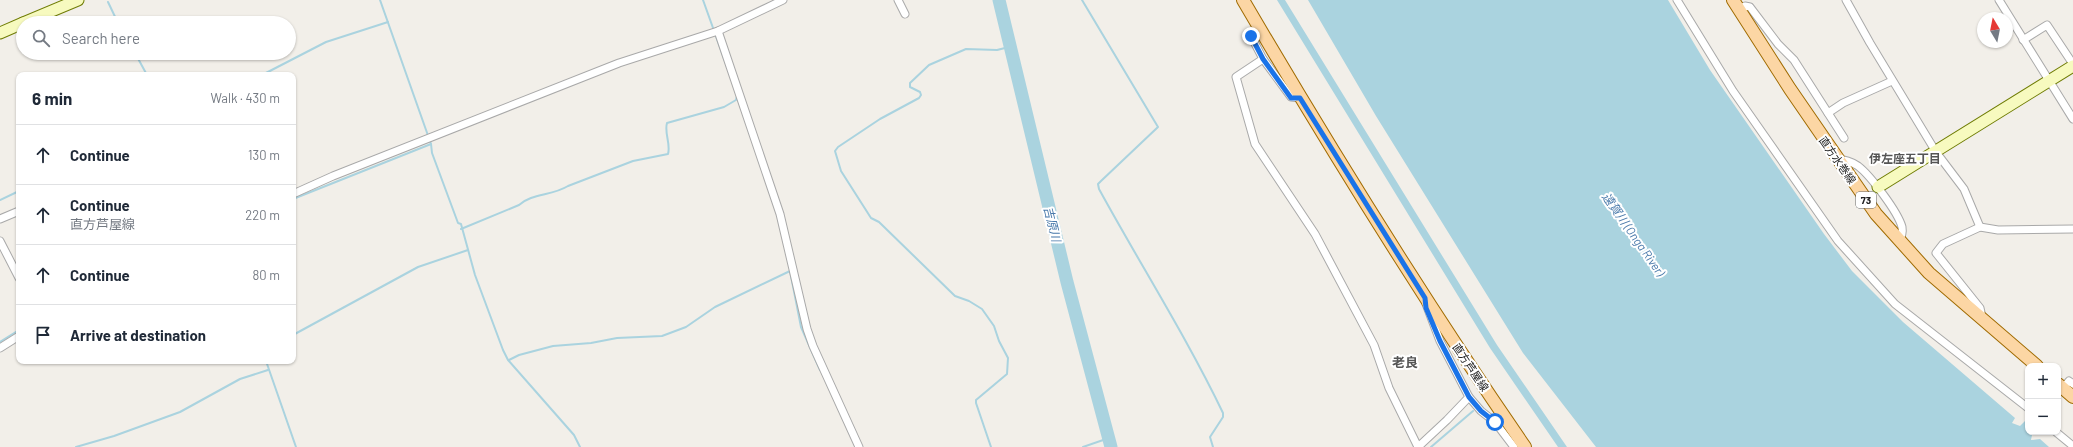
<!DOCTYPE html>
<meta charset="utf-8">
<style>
:root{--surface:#fff;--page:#f2f2f3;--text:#1f2937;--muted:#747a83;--line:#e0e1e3}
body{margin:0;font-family:Barlow,"Noto Sans JP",sans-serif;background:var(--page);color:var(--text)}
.controls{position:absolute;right:12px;bottom:12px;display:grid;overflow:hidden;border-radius:8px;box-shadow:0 1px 3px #0004}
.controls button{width:36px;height:36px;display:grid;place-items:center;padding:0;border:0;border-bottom:1px solid var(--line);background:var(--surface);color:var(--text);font:20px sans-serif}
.compass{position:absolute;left:1977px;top:12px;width:36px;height:36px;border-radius:50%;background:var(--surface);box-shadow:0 1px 3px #0004;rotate:350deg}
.stop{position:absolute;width:12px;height:12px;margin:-9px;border:3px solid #1a73e8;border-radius:50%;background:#fff}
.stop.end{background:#1a73e8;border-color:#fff;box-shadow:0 1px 4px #0008}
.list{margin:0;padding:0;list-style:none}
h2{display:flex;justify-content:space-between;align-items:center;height:52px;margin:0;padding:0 16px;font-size:17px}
h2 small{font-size:13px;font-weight:400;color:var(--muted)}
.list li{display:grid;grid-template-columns:26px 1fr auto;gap:12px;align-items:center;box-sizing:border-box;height:60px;padding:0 16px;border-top:1px solid var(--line)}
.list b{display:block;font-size:15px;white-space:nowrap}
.list p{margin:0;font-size:13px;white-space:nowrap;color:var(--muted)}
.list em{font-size:13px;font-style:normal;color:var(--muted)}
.icon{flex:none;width:22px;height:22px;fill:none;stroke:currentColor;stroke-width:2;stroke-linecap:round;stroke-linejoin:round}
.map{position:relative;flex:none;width:2073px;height:447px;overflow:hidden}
.search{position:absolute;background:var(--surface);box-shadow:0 1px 3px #0004;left:16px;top:16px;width:280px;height:44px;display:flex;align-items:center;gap:10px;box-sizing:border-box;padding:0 14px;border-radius:22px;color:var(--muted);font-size:15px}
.panel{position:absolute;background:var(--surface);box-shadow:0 1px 3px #0004;left:16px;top:72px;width:280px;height:292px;border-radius:8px}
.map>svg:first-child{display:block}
</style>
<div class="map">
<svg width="2073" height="447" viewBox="0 0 2073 447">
<rect width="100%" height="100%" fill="#f2efe9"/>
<g fill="#aad3df">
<path d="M1277,0H1285L1497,345L1567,447H1558L1490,348Z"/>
<path d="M1308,0H1668L1710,70L1824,234L1852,271L1903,322L2015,418L2012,423L2020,426L2028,418V432H2035L2032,435L2031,440L2040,439L2049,447H1596L1523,353L1376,116Z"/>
</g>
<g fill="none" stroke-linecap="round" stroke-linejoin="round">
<g stroke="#aad3df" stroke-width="2">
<path d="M380,0L431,144L432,153L458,223L461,224L475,275L503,350L508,360L574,435L580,447"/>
<path d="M703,0L727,67"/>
<path d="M1082,0L1158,127L1101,181L1098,184L1099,189C1140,264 1186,336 1223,413V417L1210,437L1213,447"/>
<path d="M108,2L118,23"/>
<path d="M135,53L147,75"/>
<path d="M262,75L326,42L388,22"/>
<path d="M293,199L431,144"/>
<path d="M0,200L19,191"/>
<path d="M461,229L519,205C532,193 552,196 568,186L633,161L668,154C671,144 664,133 667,123L724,107L736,100L737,96"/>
<path d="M293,335L418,267L468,250"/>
<path d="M0,342L19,330"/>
<path d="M509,360L519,355L553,346L591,343L617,338L662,336L686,327L715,307L790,271L801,327L820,370"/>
<path d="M266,361L296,447"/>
<path d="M76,447L114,436L180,412L240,379L268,370"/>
<path d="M991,447L976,403V400L1007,374L1008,358L999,341L994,326L982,309L969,301L955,296L879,222L871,218L841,171L835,151L838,147L880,119L919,98L921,95L920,92L910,87V83L929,65L966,49L997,50L1009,47"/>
<path d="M1083,447L1109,438"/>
<path d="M1431,447L1473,411"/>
</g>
<path stroke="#aad3df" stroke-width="13" d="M999,0L1067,282L1111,447"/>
<defs>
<g id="street">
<path d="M898,0L905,14"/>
<path d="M1677,0L1733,91L1838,241L1895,304L2028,408"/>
<path d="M1846,0L1870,43L1936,152L1964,189L1980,227"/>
<path d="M1999,0L2073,119"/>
<path d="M1739,9L1745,6L1750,7L1778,44L1794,60L1844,138"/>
<path d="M718,31L780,214L807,329L813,346L859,447"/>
<path d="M1251,36L1263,59L1291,97L1300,98"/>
<path d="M2023,40L2047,25L2073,64"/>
<path d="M1263,59L1236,77L1255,144L1315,234L1374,345L1389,388L1418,447"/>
<path d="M1828,113L1843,103L1892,81"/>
<path d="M1837,159C1845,160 1851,161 1858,166C1870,175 1898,212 1902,227C1903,233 1902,236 1899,241"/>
<path d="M293,194L333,176L619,63L718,31L783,0"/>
<path d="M0,219L19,211"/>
<path d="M0,241L19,278"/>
<path d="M1982,317L1980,308L1936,253L1943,244L1980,227L1998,230L2073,229"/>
<path d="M0,348L19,336"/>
<path d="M2063,388L2069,381L2073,384"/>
<path d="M1469,397L1481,411L1495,422L1514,447"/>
<path d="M2056,432L2073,446"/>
<path d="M1418,447L1447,420L1469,397L1440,341L1426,304"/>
</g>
<g id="secondary">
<path d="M23,23L78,0"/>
<path d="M0,33L23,23"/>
<path d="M1878,187L2073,66"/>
</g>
<g id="primary">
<path d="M1243,0C1332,152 1425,302 1525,447"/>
<path d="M1733,0L1790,89L1876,214L1929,273L2037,366"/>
<path d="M2058,384L2073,397"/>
</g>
</defs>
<use href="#street" stroke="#a9a9a9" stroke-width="9"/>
<use href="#secondary" stroke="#707d05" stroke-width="13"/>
<use href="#primary" stroke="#a06b00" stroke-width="14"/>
<use href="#street" stroke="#fff" stroke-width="7"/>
<use href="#secondary" stroke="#f7fabf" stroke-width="11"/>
<use href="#primary" stroke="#fcd6a4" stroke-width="12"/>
</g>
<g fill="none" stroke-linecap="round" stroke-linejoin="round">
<path stroke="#1a73e8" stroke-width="5" d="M1251,36L1263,59L1291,98H1300L1425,298L1426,308L1440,341L1469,397L1481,411L1495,422"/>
</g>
<g text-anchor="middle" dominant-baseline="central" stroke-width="4" stroke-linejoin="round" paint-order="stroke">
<rect fill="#fff" stroke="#646464" stroke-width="1" x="1856" y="192" width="20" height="16" rx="3"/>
<g font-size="10" font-weight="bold" fill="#222">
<text x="1866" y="200">73</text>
</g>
<g font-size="11" fill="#222" stroke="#fff">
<text transform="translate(1838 160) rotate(55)">直方水巻線</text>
<text transform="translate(1471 367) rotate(56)">直方芦屋線</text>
</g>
<g font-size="12" font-weight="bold" fill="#555" stroke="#fff">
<text x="1905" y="158">伊左座五丁目</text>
</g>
<g font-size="12" font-style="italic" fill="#4a7aab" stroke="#fff">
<text transform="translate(1053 224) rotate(76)">吉原川</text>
<text transform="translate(1634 234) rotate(55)">遠賀川 (Onga River)</text>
</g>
<g font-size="13" font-weight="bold" fill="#555" stroke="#fff">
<text x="1405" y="362">老良</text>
</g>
</g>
</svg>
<div class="controls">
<button>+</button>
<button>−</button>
</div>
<svg class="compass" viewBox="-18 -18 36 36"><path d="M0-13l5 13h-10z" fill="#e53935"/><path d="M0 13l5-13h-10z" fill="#747a83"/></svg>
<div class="stop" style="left:1495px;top:422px"></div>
<div class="stop end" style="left:1251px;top:36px"></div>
<div class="search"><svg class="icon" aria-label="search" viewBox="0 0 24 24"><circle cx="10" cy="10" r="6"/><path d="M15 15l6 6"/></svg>Search here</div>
<section class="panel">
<h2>6 min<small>Walk · 430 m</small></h2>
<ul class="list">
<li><svg class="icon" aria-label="ahead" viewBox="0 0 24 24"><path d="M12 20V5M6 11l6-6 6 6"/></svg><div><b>Continue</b></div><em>130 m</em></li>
<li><svg class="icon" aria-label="ahead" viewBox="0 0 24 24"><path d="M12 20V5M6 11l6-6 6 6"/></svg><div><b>Continue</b><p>直方芦屋線</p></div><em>220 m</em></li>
<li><svg class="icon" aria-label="ahead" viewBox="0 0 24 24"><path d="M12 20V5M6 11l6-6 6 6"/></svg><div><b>Continue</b></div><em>80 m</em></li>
<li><svg class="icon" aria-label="arrive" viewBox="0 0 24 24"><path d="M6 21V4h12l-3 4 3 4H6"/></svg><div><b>Arrive at destination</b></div></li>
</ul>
</section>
</div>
